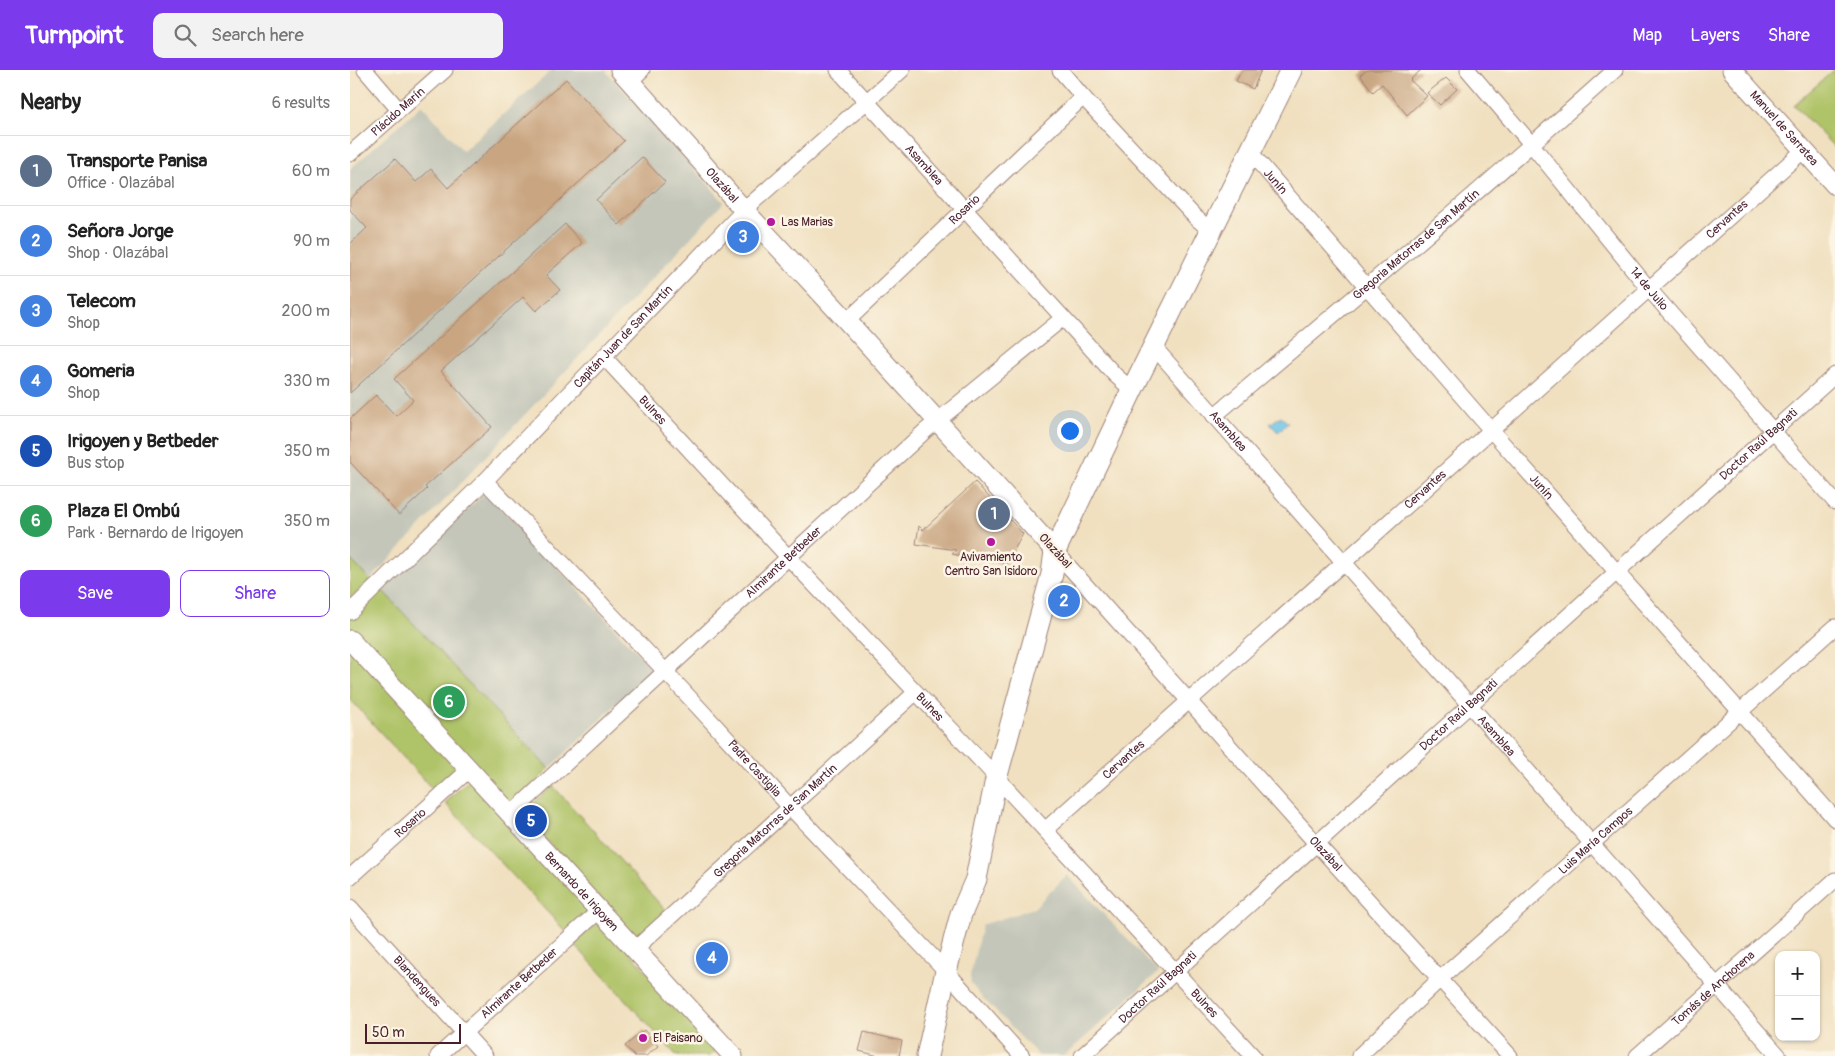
<!DOCTYPE html>
<meta charset="utf-8">
<style>
:root{--surface:#fff;--page:#f2f2f2;--text:#222;--muted:#767676;--line:#e0e0e0;--accent:#7c3aed}
body{margin:0;font-family:Pangolin,sans-serif;background:var(--page);color:var(--text)}
.controls{position:absolute;right:15px;bottom:15px;display:grid;overflow:hidden;border-radius:10px;box-shadow:0 1px 4px #0004}
.controls button{width:45px;height:45px;display:grid;place-items:center;padding:0;border:0;border-bottom:1px solid var(--line);background:var(--surface);color:var(--text);font:25px sans-serif}
.scale{position:absolute;left:15px;bottom:12px;width:96px;box-sizing:border-box;padding-left:5px;border:2px solid #4a1f2b;border-top:0;font-size:14px;line-height:18px;white-space:nowrap;color:#4a1f2b;-webkit-text-stroke:4px #fcf5e5;paint-order:stroke}
.you{position:absolute;left:719px;top:360px;width:18px;height:18px;margin:-12px;border:4px solid #fff;border-radius:50%;background:#1a73e8;box-shadow:0 0 0 8px #1a73e833}
.badge{display:grid;place-items:center;width:32px;height:32px;border-radius:50%;background:var(--accent);color:#fff;font-size:16px;font-weight:700}
.pin{position:absolute;translate:-50% -50%;border:2px solid #fff;box-shadow:0 1px 5px #0006}
.list{margin:0;padding:0;list-style:none}
h2{display:flex;justify-content:space-between;align-items:center;height:65px;margin:0;padding:0 20px;font-size:21px}
h2 small{font-size:16px;font-weight:400;color:var(--muted)}
.list li{display:grid;grid-template-columns:32px 1fr auto;gap:15px;align-items:center;box-sizing:border-box;height:70px;padding:0 20px;border-top:1px solid var(--line)}
.list b{display:block;font-size:19px;white-space:nowrap}
.list p{margin:0;font-size:16px;white-space:nowrap;color:var(--muted)}
.list em{font-size:16px;font-style:normal;color:var(--muted)}
.actions{display:flex;gap:10px;padding:15px 20px}
.actions a{flex:1;padding:11px 0;border:1px solid var(--accent);border-radius:10px;text-align:center;font-size:18px;color:var(--accent)}
.actions .main{background:var(--accent);color:#fff}
.icon{flex:none;width:28px;height:28px;fill:none;stroke:currentColor;stroke-width:2;stroke-linecap:round;stroke-linejoin:round}
.map{position:relative;flex:none;width:1485px;height:986px;overflow:hidden}
header{display:flex;align-items:center;gap:30px;box-sizing:border-box;height:70px;padding:0 25px;background:var(--accent);color:#fff}
header strong{font-size:24px}
nav{display:flex;gap:28px;margin-inline-start:auto;font-size:18px}
.search{width:350px;height:45px;background:var(--page);display:flex;align-items:center;gap:12px;box-sizing:border-box;padding:0 18px;border-radius:10px;color:var(--muted);font-size:19px}
main{display:flex}
aside{flex:1;background:var(--surface)}
.map>svg:first-child{display:block}
</style>
<header>
<strong>Turnpoint</strong>
<div class="search"><svg class="icon" aria-label="search" viewBox="0 0 24 24"><circle cx="10" cy="10" r="6"/><path d="M15 15l6 6"/></svg>Search here</div>
<nav><a>Map</a><a>Layers</a><a>Share</a></nav>
</header>
<main>
<aside>
<h2>Nearby<small>6 results</small></h2>
<ul class="list">
<li><span class="badge" style="background:#5c6f8a">1</span><div><b>Transporte Panisa</b><p>Office · Olazábal</p></div><em>60 m</em></li>
<li><span class="badge" style="background:#3f7fe0">2</span><div><b>Señora Jorge</b><p>Shop · Olazábal</p></div><em>90 m</em></li>
<li><span class="badge" style="background:#3f7fe0">3</span><div><b>Telecom</b><p>Shop</p></div><em>200 m</em></li>
<li><span class="badge" style="background:#3f7fe0">4</span><div><b>Gomeria</b><p>Shop</p></div><em>330 m</em></li>
<li><span class="badge" style="background:#1a4fb4">5</span><div><b>Irigoyen y Betbeder</b><p>Bus stop</p></div><em>350 m</em></li>
<li><span class="badge" style="background:#2e9e5b">6</span><div><b>Plaza El Ombú</b><p>Park · Bernardo de Irigoyen</p></div><em>350 m</em></li>
</ul>
<div class="actions"><a class="main">Save</a><a>Share</a></div>
</aside>
<div class="map">
<svg width="1485" height="986" viewBox="0 0 1485 986">
<rect width="100%" height="100%" fill="#fcf5e5"/>
<filter id="ink" filterUnits="userSpaceOnUse"><feTurbulence type="fractalNoise" baseFrequency=".02" numOctaves="2"/><feDisplacementMap in="SourceGraphic" scale="10" xChannelSelector="R" yChannelSelector="G"/><feConvolveMatrix kernelMatrix="1 2 1 2 8 2 1 2 1" color-interpolation-filters="sRGB"/></filter>
<filter id="wash" filterUnits="userSpaceOnUse"><feTurbulence type="fractalNoise" baseFrequency=".0096" numOctaves="4" result="noise"/><feDisplacementMap in="SourceGraphic" scale="20" xChannelSelector="R" yChannelSelector="G"/><feGaussianBlur stdDeviation="1.12" result="paint"/><feColorMatrix in="noise" values="0 0 0 0 0 0 0 0 0 0 0 0 0 0 0 0 0 1.4 0 .05"/><feComposite in="paint" operator="in"/></filter>
<g filter="url(#wash)">
<rect width="100%" height="100%" fill="#f0e0c0"/>
<g fill="#c3c6b9">
<path d="M202,0H255L374,132L20,510L0,489V99L72,35L113,81Z"/>
<path d="M136,422L303,599L199,699L31,519Z"/>
<path d="M717,805L808,902L714,986H689L628,923L621,913L620,906L632,855L684,838Z"/>
</g>
<g fill="#afc367" stroke="#7c7149">
<path d="M1484,0H1485V78L1444,35Z"/>
<path d="M0,489L20,510L0,529Z"/>
<path d="M31,519L199,699L161,736L0,564V548Z"/>
<path d="M0,577L111,698L85,722L0,629Z"/>
<path d="M120,709L242,840L217,863L95,733Z"/>
<path d="M203,716L318,843L287,871L172,743Z"/>
<path d="M250,850L368,979L360,986H327L224,874Z"/>
</g>
<path fill="#69c3e6" stroke="#5a7188" d="M931,346L938,353L928,362L920,354Z"/>
<g id="blocks">
<g fill="#c9a581">
<path d="M892,0H911L903,19L886,11Z"/>
<path d="M1017,0H1071L1060,10L1077,26L1057,45L1032,14L1023,22L1010,5Z"/>
<path d="M1096,8L1107,19L1090,35L1077,23Z"/>
<path d="M216,9L274,71L0,323V174L17,158L0,140V129L45,89L66,112L81,99L98,118Z"/>
<path d="M292,87L315,112L269,155L246,130Z"/>
<path d="M215,154L232,173L196,205L210,220L186,241L173,227L91,301L142,357L75,417L77,419L49,445L0,392V349L26,325L46,346L63,330L44,309Z"/>
<path d="M625,412L673,464L656,494L602,484L606,480L566,474L569,456L573,460Z"/>
<path d="M294,960L308,976L296,986H284L275,976Z"/>
<path d="M514,962L552,971L549,986H529L509,981Z"/>
</g>
</g>
</g>
<g filter="url(#ink)">
<use href="#blocks" fill-opacity="0" stroke="#9d8076" stroke-width="1"/>
<g fill="none" stroke-linecap="round" stroke-linejoin="round">
<defs>
<g id="minor">
<path d="M15,0L49,40"/>
<path id="s1" d="M488,0L765,305L782,320"/>
<path d="M710,0L733,27L845,147L861,161"/>
<path id="s2" d="M1118,0L1182,75L1299,219L1485,432"/>
<path d="M280,11L292,0"/>
<path id="s3" d="M900,82L1141,360L1485,749"/>
<path id="s4" d="M0,84L95,0"/>
<path id="s5" d="M497,251L733,27"/>
<path id="s6" d="M804,277L1429,986"/>
<path id="s7" d="M254,287L438,487L635,695L903,986"/>
<path id="s8" d="M864,346C999,232 1134,118 1265,0"/>
<path id="s9" d="M135,411L315,601L440,737L596,901L672,986"/>
<path id="s10" d="M705,481L965,772L1160,986"/>
<path id="s11" d="M0,542L135,411L394,140L552,0"/>
<path id="s12" d="M161,744L575,361L713,248"/>
<path id="s13" d="M696,759L1454,80"/>
<path id="s14" d="M0,807L120,699"/>
<path id="s15" d="M0,837L135,986"/>
<path id="s16" d="M285,879L565,623"/>
<path id="s17" d="M88,986L250,840"/>
<path id="s18" d="M732,986C982,758 1234,532 1485,305"/>
<path id="s19" d="M1009,986L1091,908L1485,557"/>
<path id="s20" d="M1287,986L1485,810"/>
</g>
<g id="tertiary">
<path id="s21" d="M270,0L394,140L497,251L705,481"/>
<path id="s22" d="M1382,0L1485,115"/>
<path id="s23" d="M0,570L383,986"/>
</g>
<path id="secondary" d="M577,986L596,901L611,844L626,809L646,709L702,504L705,481L782,320L941,0"/>
</defs>
<use href="#minor" stroke="#9d8076" stroke-width="17"/>
<use href="#tertiary" stroke="#9d8076" stroke-width="21"/>
<use href="#secondary" stroke="#9d8076" stroke-width="23"/>
<use href="#minor" stroke="#fff" stroke-width="15"/>
<use href="#tertiary" stroke="#fff" stroke-width="19"/>
<use href="#secondary" stroke="#fff" stroke-width="21"/>
</g>
</g>
<g fill="#b5179e" stroke="#fcf5e5" stroke-width="2">
<circle cx="421" cy="152" r="5"/>
<circle cx="641" cy="472" r="5"/>
<circle cx="293" cy="968" r="5"/>
</g>
<g text-anchor="middle" dominant-baseline="central" stroke-width="5" stroke-linejoin="round" paint-order="stroke">
<g font-size="12" fill="#4a1f2b" stroke="#fcf5e5">
<text stroke="none"><textPath href="#s4" startOffset="64">Plácido Marín</textPath></text>
<text stroke="none"><textPath href="#s22" startOffset="78">Manuel de Sarratea</textPath></text>
<text stroke="none"><textPath href="#s1" startOffset="128">Asamblea</textPath></text>
<text stroke="none"><textPath href="#s3" startOffset="39">Junín</textPath></text>
<text stroke="none"><textPath href="#s21" startOffset="154">Olazábal</textPath></text>
<text stroke="none"><textPath href="#s5" startOffset="162">Rosario</textPath></text>
<text stroke="none"><textPath href="#s13" startOffset="914">Cervantes</textPath></text>
<text stroke="none"><textPath href="#s8" startOffset="265">Gregoria Matorras de San Martín</textPath></text>
<text stroke="none"><textPath href="#s2" startOffset="284">14 de Julio</textPath></text>
<text stroke="none"><textPath href="#s11" startOffset="388">Capitán Juan de San Martín</textPath></text>
<text stroke="none"><textPath href="#s7" startOffset="72">Bulnes</textPath></text>
<text stroke="none"><textPath href="#s6" startOffset="112">Asamblea</textPath></text>
<text stroke="none"><textPath href="#s18" startOffset="912">Doctor Raúl Bagnati</textPath></text>
<text stroke="none"><textPath href="#s3" startOffset="444">Junín</textPath></text>
<text stroke="none"><textPath href="#s13" startOffset="509">Cervantes</textPath></text>
<text transform="translate(705 481) rotate(48)">Olazábal</text>
<text stroke="none"><textPath href="#s12" startOffset="371">Almirante Betbeder</textPath></text>
<text stroke="none"><textPath href="#s7" startOffset="478">Bulnes</textPath></text>
<text stroke="none"><textPath href="#s18" startOffset="508">Doctor Raúl Bagnati</textPath></text>
<text stroke="none"><textPath href="#s6" startOffset="518">Asamblea</textPath></text>
<text stroke="none"><textPath href="#s13" startOffset="104">Cervantes</textPath></text>
<text stroke="none"><textPath href="#s9" startOffset="394">Padre Castiglia</textPath></text>
<text stroke="none"><textPath href="#s16" startOffset="190">Gregoria Matorras de San Martín</textPath></text>
<text stroke="none"><textPath href="#s14" startOffset="81">Rosario</textPath></text>
<text stroke="none"><textPath href="#s19" startOffset="320">Luis María Campos</textPath></text>
<text stroke="none"><textPath href="#s10" startOffset="406">Olazábal</textPath></text>
<text stroke="none"><textPath href="#s23" startOffset="342">Bernardo de Irigoyen</textPath></text>
<text stroke="none"><textPath href="#s15" startOffset="100">Blandengues</textPath></text>
<text stroke="none"><textPath href="#s17" startOffset="109">Almirante Betbeder</textPath></text>
<text stroke="none"><textPath href="#s18" startOffset="102">Doctor Raúl Bagnati</textPath></text>
<text stroke="none"><textPath href="#s20" startOffset="102">Tomás de Anchorena</textPath></text>
<text stroke="none"><textPath href="#s7" startOffset="882">Bulnes</textPath></text>
</g>
<g font-size="12" fill="#4a1f2b" stroke="#fcf5e5" text-anchor="start">
<text x="431" y="152">Las Marias</text>
<text x="641" y="487" text-anchor="middle">Avivamiento<tspan x="641" dy="14">Centro San Isidoro</tspan></text>
<text x="303" y="968">El Paisano</text>
</g>
</g>
</svg>
<div class="controls">
<button>+</button>
<button>−</button>
</div>
<div class="scale">50 m</div>
<div class="you"></div>
<div class="pin badge" style="left:644px;top:444px;background:#5c6f8a">1</div>
<div class="pin badge" style="left:714px;top:531px;background:#3f7fe0">2</div>
<div class="pin badge" style="left:393px;top:167px;background:#3f7fe0">3</div>
<div class="pin badge" style="left:362px;top:888px;background:#3f7fe0">4</div>
<div class="pin badge" style="left:181px;top:751px;background:#1a4fb4">5</div>
<div class="pin badge" style="left:99px;top:632px;background:#2e9e5b">6</div>
</div>
</main>
